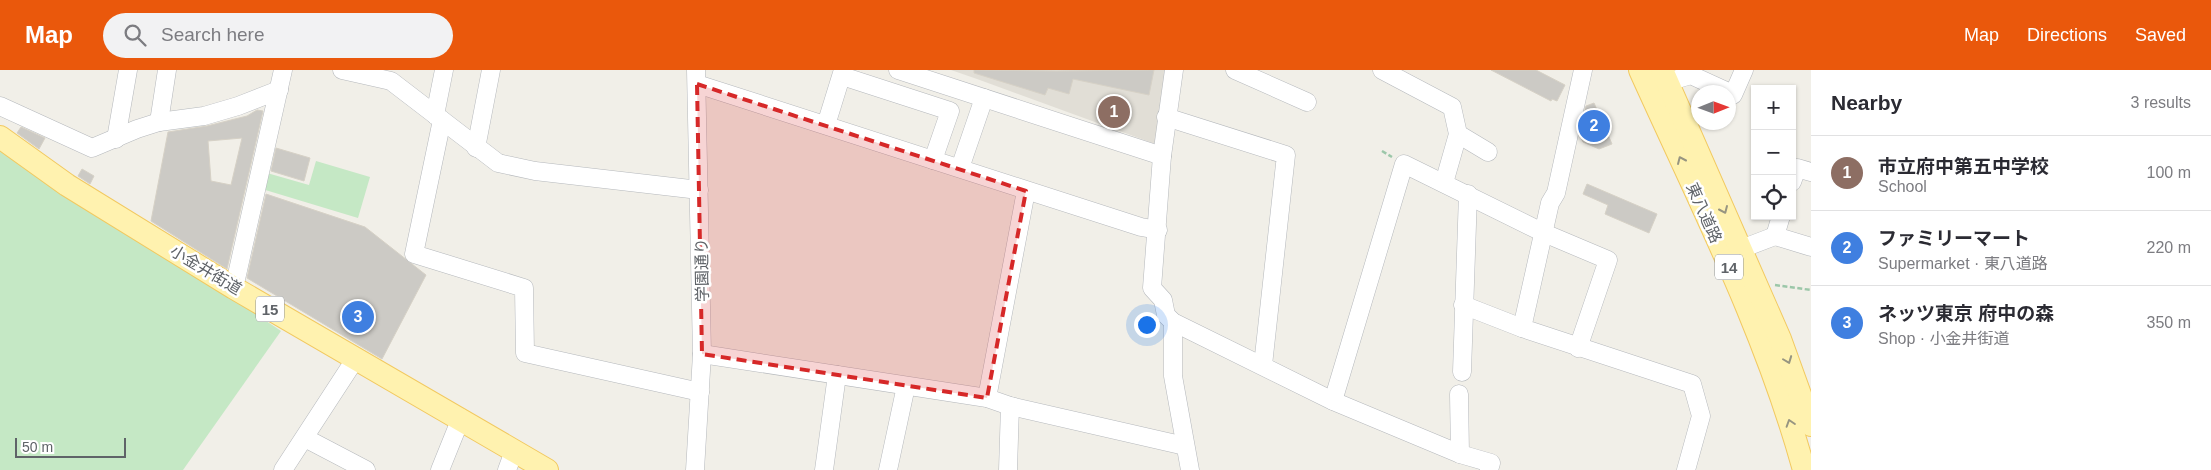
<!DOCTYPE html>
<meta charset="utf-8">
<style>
:root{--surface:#fff;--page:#f2f2f3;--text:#2b2b33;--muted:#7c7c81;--line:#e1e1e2;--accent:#ea580c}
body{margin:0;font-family:Arial,"Noto Sans JP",sans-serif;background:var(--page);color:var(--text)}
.controls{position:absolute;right:15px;top:15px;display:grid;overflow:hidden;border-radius:0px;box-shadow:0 1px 4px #0004}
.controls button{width:45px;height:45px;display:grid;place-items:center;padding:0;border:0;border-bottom:1px solid var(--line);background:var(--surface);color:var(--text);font:25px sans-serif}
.compass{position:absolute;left:1691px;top:15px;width:45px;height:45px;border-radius:50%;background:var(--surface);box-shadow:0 1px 4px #0004;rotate:89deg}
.scale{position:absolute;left:15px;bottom:12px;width:111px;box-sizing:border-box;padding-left:5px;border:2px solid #5f6368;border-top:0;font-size:14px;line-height:18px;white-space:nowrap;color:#5f6368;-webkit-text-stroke:4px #fff;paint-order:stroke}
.you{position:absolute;left:1146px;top:254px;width:18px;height:18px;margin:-12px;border:4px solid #fff;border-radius:50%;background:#1a73e8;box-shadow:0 0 0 8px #1a73e833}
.badge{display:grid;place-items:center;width:32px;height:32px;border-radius:50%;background:var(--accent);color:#fff;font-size:16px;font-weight:700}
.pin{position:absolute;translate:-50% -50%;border:2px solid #fff;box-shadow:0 1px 5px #0006}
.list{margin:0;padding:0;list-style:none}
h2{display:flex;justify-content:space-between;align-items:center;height:65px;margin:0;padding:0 20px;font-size:21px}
h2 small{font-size:16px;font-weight:400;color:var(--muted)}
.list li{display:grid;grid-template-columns:32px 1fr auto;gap:15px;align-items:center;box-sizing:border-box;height:75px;padding:0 20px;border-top:1px solid var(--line)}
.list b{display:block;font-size:19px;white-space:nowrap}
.list p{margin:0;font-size:16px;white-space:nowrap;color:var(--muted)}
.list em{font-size:16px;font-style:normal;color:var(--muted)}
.icon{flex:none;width:28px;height:28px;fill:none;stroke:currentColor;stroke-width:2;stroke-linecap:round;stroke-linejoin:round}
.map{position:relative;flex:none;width:1811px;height:400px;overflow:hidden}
header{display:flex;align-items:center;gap:30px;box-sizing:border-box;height:70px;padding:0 25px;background:var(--accent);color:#fff}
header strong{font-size:24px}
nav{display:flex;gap:28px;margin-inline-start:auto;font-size:18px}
.search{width:350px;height:45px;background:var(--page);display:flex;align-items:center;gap:12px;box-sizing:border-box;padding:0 18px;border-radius:28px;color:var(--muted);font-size:19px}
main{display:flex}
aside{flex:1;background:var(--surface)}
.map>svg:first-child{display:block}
</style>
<header>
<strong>Map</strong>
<div class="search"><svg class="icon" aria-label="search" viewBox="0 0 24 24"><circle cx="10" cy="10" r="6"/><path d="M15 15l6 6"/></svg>Search here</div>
<nav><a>Map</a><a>Directions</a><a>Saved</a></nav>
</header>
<main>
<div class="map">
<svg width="1811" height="400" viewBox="0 0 1811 400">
<rect width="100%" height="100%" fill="#f1efe8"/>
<path fill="#e1ded6" d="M951,0H1165L1158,75L977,9Z"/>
<g fill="#c5e8c5">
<path d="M0,71L281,261L183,400H0Z"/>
<path d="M316,91L370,107L358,148L262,119L267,103L309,115Z"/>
</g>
<g fill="#cccac5" stroke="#d6d1c6" fill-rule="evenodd">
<path d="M974,0L1056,1L1154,0L1149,25L1073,9L1069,24L1048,18L1045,25L974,3Z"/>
<path d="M1491,0H1536L1565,15L1557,31L1552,29L1551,31Z"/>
<path d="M1594,33L1612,74L1599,79L1583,72L1580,65L1586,36Z"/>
<path d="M257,40L263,41L227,199L151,151L168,62L207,56L247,46ZM242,68L231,115L211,111L208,71Z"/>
<path d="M21,57L45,68L39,79L17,63Z"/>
<path d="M276,78L310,88L304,111L271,101Z"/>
<path d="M82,99L94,106L90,114L78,106Z"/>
<path d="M1587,114L1657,144L1649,163L1605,144L1608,135L1583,124Z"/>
<path d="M266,124L365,157L426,205L382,289L247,208Z"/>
</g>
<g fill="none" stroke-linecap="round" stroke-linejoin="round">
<defs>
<g id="minor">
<path d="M342,0L391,11L498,93L535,101L699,120"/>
<path d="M898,0L1162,86"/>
<path d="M1174,0L1162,86L1152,218L1163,230L1166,245L1173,252L1333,331L1460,384L1491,393L1489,400"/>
<path d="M1235,0L1307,32"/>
<path d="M1382,0L1452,37L1458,64L1444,113"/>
<path d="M1583,0L1556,123L1550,133L1522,258L1692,314L1701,346L1686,400"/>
<path d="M842,6L950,41L933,90"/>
<path d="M1667,12L1691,5L1728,22"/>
<path d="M697,14L1141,157L1158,160"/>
<path d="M1728,23L1733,25L1744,0"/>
<path d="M0,36L92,78L137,59L159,52L204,46L238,36L279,20"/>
<path d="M435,45L444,0"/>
<path d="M1166,47L1286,85L1263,295"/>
<path d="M442,50L414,184L524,218L525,283L700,322"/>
<path d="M159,52L167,0"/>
<path d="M826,55L843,0"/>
<path d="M1458,64L1488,82"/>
<path d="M116,69L128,0"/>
<path d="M476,78L491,0"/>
<path d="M960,98L984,28"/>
<path d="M1792,112L1797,98L1811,102"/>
<path d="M1775,166L1781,146"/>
<path d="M1741,179L1775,166L1811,177"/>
<path d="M234,218L283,0"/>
<path d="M1463,235L1522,258"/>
<path d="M1173,252V306L1190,400"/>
<path d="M702,284L987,328L1010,336L1185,376"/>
<path d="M1462,302L1468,124"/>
<path d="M1459,324L1460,384"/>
<path d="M987,328L1026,121"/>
<path d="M1333,331L1404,94L1544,163L1608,190L1578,278"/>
<path d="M305,368L366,400"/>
<path d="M283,400L356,288"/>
<path d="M440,400L461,348"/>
<path d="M507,400L514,381"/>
<path d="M695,400L702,284L696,0"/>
<path d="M824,400L837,305"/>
<path d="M888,400L906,316"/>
<path d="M1008,400L1010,336"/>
</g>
<g id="major">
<path d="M1640,0C1699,131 1766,261 1804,400"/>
<path d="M1662,0L1780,269L1811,355"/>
<path d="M0,67L67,115L234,218L547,400"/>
</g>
</defs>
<use href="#minor" stroke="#b5b8bc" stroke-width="19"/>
<use href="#major" stroke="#f2c960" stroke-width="24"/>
<g stroke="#9cc7a9" stroke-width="2.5" stroke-dasharray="5 2.5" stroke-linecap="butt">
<path d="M1382,81L1392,87"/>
<path d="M1775,215L1811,220"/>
</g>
<use href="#minor" stroke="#fff" stroke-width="18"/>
<use href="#major" stroke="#fff2af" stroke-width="22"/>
</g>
<defs><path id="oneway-chevron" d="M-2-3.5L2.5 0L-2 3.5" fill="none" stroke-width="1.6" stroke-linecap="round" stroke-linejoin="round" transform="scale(1.25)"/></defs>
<g stroke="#979581">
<use href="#oneway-chevron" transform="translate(1681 90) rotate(-114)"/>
<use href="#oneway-chevron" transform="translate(1724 140) rotate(66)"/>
<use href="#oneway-chevron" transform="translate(1788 290) rotate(69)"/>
<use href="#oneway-chevron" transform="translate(1790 353) rotate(-108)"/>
</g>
<path fill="#d62828" fill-opacity="0.2" stroke="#d62828" stroke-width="4" stroke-dasharray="10 6" stroke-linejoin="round" d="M697,14L1026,121L987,328L702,284Z"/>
<g text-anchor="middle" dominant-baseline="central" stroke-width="5" stroke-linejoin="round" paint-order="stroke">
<g fill="#fff" stroke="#8f9295" stroke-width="1">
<rect x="1715" y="184.5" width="28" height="25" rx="4"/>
<rect x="256" y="226.5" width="28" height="25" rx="4"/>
</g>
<g font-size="15" font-weight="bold" fill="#5f6368">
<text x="1729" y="197">14</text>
<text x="270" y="239">15</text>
</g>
<g font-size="16" fill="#5f6368" stroke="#fff">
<text transform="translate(1704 143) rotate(66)">東八道路</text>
<text transform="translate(206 200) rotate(31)">小金井街道</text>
<text transform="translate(702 200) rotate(-91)">学園通り</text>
</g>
</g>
</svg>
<div class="controls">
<button>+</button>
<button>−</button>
<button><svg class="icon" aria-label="locate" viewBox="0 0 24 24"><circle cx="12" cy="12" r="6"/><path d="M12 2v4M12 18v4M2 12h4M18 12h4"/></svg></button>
</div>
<svg class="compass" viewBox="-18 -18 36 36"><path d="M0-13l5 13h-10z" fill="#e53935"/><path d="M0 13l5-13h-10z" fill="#7c7c81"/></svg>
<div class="scale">50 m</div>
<div class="you"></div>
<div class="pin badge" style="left:1114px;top:42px;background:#8d6e63">1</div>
<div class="pin badge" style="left:1594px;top:56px;background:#3f7fe0">2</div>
<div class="pin badge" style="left:358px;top:247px;background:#3f7fe0">3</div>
</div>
<aside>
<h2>Nearby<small>3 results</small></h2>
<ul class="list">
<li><span class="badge" style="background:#8d6e63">1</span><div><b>市立府中第五中学校</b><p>School</p></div><em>100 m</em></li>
<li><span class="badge" style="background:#3f7fe0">2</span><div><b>ファミリーマート</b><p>Supermarket · 東八道路</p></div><em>220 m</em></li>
<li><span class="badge" style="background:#3f7fe0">3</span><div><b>ネッツ東京 府中の森</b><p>Shop · 小金井街道</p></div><em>350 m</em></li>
</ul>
</aside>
</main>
